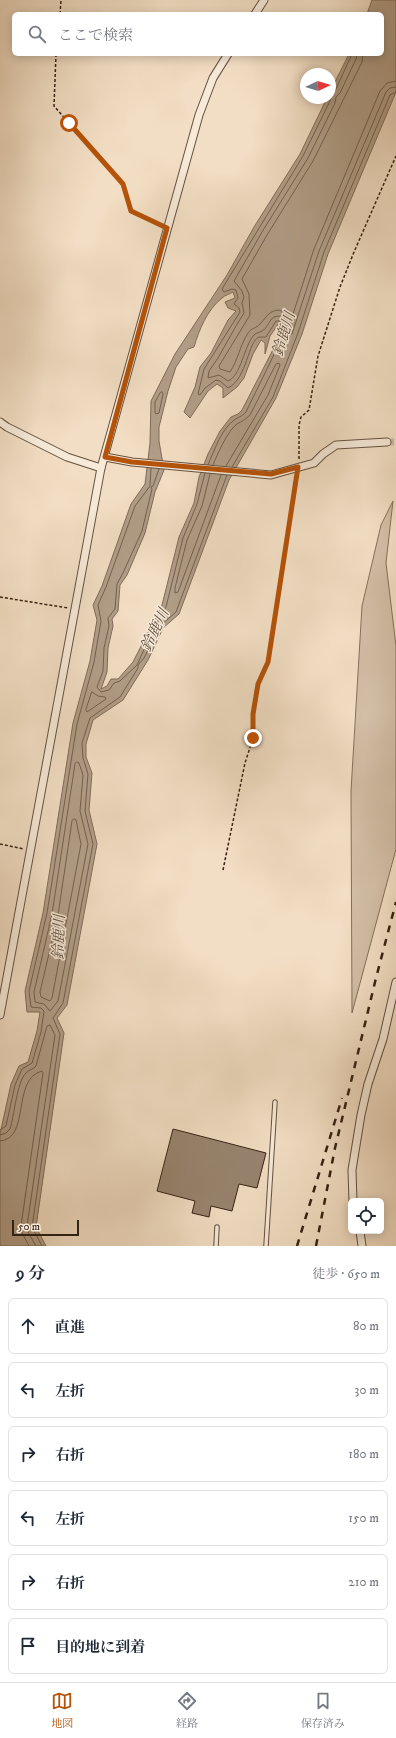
<!DOCTYPE html>
<html lang="ja">
<meta charset="utf-8">
<style>
:root{--surface:#fff;--page:#f6f6f7;--text:#1f2937;--muted:#747a83;--line:#e0e1e3;--accent:#b45309}
body{margin:0;font-family:"IM FELL DW Pica","Noto Serif JP",serif;background:var(--page);color:var(--text)}
.controls{position:absolute;right:12px;bottom:12px;display:grid;overflow:hidden;border-radius:6px;box-shadow:0 2px 10px #0003}
.controls button{width:36px;height:36px;display:grid;place-items:center;padding:0;border:0;border-bottom:1px solid var(--line);background:var(--surface);color:var(--text);font:20px sans-serif}
.compass{position:absolute;left:300px;top:68px;width:36px;height:36px;border-radius:50%;background:var(--surface);box-shadow:0 2px 10px #0003;rotate:86deg}
.scale{position:absolute;left:12px;bottom:10px;width:67px;box-sizing:border-box;padding-left:4px;border:2px solid #342213;border-top:0;font-size:11px;line-height:14px;white-space:nowrap;color:#342213;-webkit-text-stroke:3px #f7ead9;paint-order:stroke}
.stop{position:absolute;width:12px;height:12px;margin:-9px;border:3px solid #b45309;border-radius:50%;background:#fff}
.stop.end{background:#b45309;border-color:#fff;box-shadow:0 1px 4px #0008}
.list{margin:0;padding:0;list-style:none}
h2{display:flex;justify-content:space-between;align-items:center;height:52px;margin:0;padding:0 16px;font-size:17px}
h2 small{font-size:13px;font-weight:400;color:var(--muted)}
.list li{display:grid;grid-template-columns:26px 1fr auto;gap:12px;align-items:center;box-sizing:border-box;height:56px;margin:0 8px 8px;padding:0 8px;border:1px solid var(--line);border-radius:6px}
.list b{display:block;font-size:15px;white-space:nowrap}
.list em{font-size:13px;font-style:normal;color:var(--muted)}
.icon{flex:none;width:22px;height:22px;fill:none;stroke:currentColor;stroke-width:2;stroke-linecap:round;stroke-linejoin:round}
.map{position:relative;flex:none;width:396px;height:1246px;overflow:hidden}
.search{position:absolute;background:var(--surface);box-shadow:0 2px 10px #0003;left:12px;right:12px;top:12px;height:44px;display:flex;align-items:center;gap:10px;box-sizing:border-box;padding:0 14px;border-radius:6px;color:var(--muted);font-size:15px}
.sheet{height:436px;background:var(--surface)}
nav{display:flex;justify-content:space-around;align-items:center;box-sizing:border-box;height:56px;border-top:1px solid var(--line);background:var(--surface);font-size:11px;color:var(--muted)}
nav a{display:grid;justify-items:center;gap:2px}
nav .on{color:var(--accent)}
.map>svg:first-child{display:block}
</style>
<div class="map">
<svg width="396" height="1246" viewBox="0 0 396 1246">
<rect width="100%" height="100%" fill="#f2dec4"/>
<filter id="stains"><feTurbulence type="fractalNoise" baseFrequency=".005" numOctaves="4"/><feColorMatrix values="0 0 0 0 .2 0 0 0 0 .09 0 0 0 0 .02 0 0 0 .5 -.17"/></filter>
<radialGradient id="worn" r=".72"><stop offset=".6" stop-color="#630" stop-opacity="0"/><stop offset="1" stop-color="#630" stop-opacity=".3"/></radialGradient>
<path fill="#d2bea6" stroke="#83705c" d="M393,501L386,563L396,646V849L352,1013L351,791L362,606L381,525Z"/>
<path fill="#b19e88" stroke="#7f6c59" fill-rule="evenodd" d="M372,0H396V92L328,254L302,334L276,398L229,480L179,614L163,628L148,660L123,700L93,720L86,744V757L92,773L89,810L97,844L67,1005L57,1018L64,1033L36,1227L46,1246H0V1134L11,1084L19,1066L28,1062L37,1031L40,1012H27L25,991L43,913L73,723L90,661L97,620L93,605L102,586L131,504L145,484L150,443L151,401L175,354L227,275L254,227L300,154L327,98H330V92L349,54H382V14H367ZM233,292L235,298L225,302L228,308L236,311L228,320L211,353L200,367L195,387L184,412L190,418L208,391L217,384L223,388V398L237,387L244,378L253,354L261,340L265,343V354L270,336L279,323L280,336L242,410L238,414L231,417L220,431L208,454L199,477L194,503L179,537L162,605L133,662L118,679H111L107,686L101,689L107,672L108,648L113,626L112,619L118,611L120,585L127,575L145,533L155,492L164,470L159,441V427L168,391L176,367L188,349L194,347C199,330 207,310 222,298C225,295 230,294 233,292Z"/>
<g fill="none" stroke-linecap="round" stroke-linejoin="round">
<g stroke="#72604e" stroke-width="1">
<path d="M357,54L356,59L340,93L336,97L335,103L308,158L262,232L234,281L242,291L244,297L242,303L244,313L236,326L218,358L209,371L208,378L219,375L228,381C241,376 244,346 254,335C257,332 259,333 262,331C267,329 269,320 274,317C287,313 288,324 289,334H292L319,251L386,92L390,88L396,87"/>
<path d="M363,54L362,62L313,161L267,235L242,279L249,294L250,315L219,366L220,369L230,372C238,360 240,345 248,333C251,328 257,328 260,324C267,317 268,311 279,310L290,315L293,314L314,249L380,91L387,83L396,81"/>
<path d="M330,94L335,91L352,54"/>
<path d="M162,392L163,394L159,413L156,414L155,412V402L160,393Z"/>
<path d="M208,465C214,451 221,430 233,421C237,417 242,417 246,412L283,336V324L280,321H276L266,337C265,337 260,337 259,337C248,341 247,379 228,388L220,381L216,380L205,388L200,395L198,394L204,369L240,312L239,308L234,304L238,298L236,290L232,289L224,292L222,289L303,156L330,101V97"/>
<path d="M213,465C217,455 228,430 237,424C242,421 245,420 250,415L276,364L279,363L280,365L268,395L226,466"/>
<path d="M232,467L273,397L298,333L324,252L390,95L396,92"/>
<path d="M159,469L153,486L151,487L152,489L142,531L123,573L117,584L115,609L108,618L109,626L104,648L103,671L97,687L101,692L109,690L114,683L120,681L137,665L152,632L166,607L183,538L197,504L205,473"/>
<path d="M210,474L202,506L187,540L175,588V593L178,592L221,475"/>
<path d="M92,692L98,696L105,697L106,699L87,712L86,710Z"/>
<path d="M77,762L79,763L83,775L80,811L88,844L58,1001L50,1011L44,1004L35,1002L34,992L52,914L75,764Z"/>
<path d="M74,819L76,820L81,844L52,998L50,1001L41,997L40,992L58,915L72,821Z"/>
<path d="M0,1130L6,1126L15,1085L22,1069L32,1063L41,1032L44,1011L41,1008L31,1007L29,991L47,913L77,724L94,662L101,621L98,605L106,587L135,506L150,486L151,468"/>
<path d="M0,1135L6,1133L10,1129C14,1117 17,1081 26,1073C29,1069 33,1070 36,1066L47,1026L50,1025L55,1035L27,1226L28,1232L36,1246"/>
<path d="M0,1141C31,1139 11,1079 42,1071L43,1073L21,1226L22,1233L29,1246"/>
<path d="M42,1246L32,1227L60,1034L53,1018L63,1003L93,844L85,811L88,774L83,758L82,743L90,718L120,697L138,668V665L144,658L160,626L176,612L227,475"/>
</g>
</g>
<path fill="#97846f" stroke="#342213" d="M173,1129L266,1153L257,1188L239,1184L232,1211L211,1206L209,1217L192,1213L195,1201L157,1191Z"/>
<g fill="none" stroke-linecap="round" stroke-linejoin="round">
<path stroke="#ccb8a1" stroke-width="7" stroke-dasharray="7 3.5" stroke-linecap="butt" d="M387,442H396"/>
<defs>
<g id="lane">
<path d="M216,1246L217,1227"/>
<path d="M266,1246L275,1102"/>
</g>
<g id="street">
<path d="M255,14L264,0"/>
<path d="M0,422L7,427L67,457L101,468"/>
<path d="M105,457L132,462L271,475L314,463L323,454L336,445L387,442"/>
<path d="M0,1015L101,468L199,115L213,78L228,54"/>
<path d="M353,1201L352,1170L361,1115L368,1084L383,1039L396,982"/>
<path d="M360,1231L362,1246"/>
</g>
</defs>
<use href="#lane" stroke="#64513f" stroke-width="5.5"/>
<use href="#street" stroke="#64513f" stroke-width="9"/>
<g stroke="#342213" stroke-width="1.5" stroke-dasharray="3 2" stroke-linecap="butt">
<path d="M60,14L61,0"/>
<path d="M56,54L54,106L123,184L131,211L160,225"/>
<path d="M299,459V425L301,417L309,410L318,356L340,287L354,252L396,156"/>
<path d="M0,597L68,608"/>
<path d="M0,844L24,849"/>
<path d="M223,870L245,763L253,738V714L258,684L268,662L297,476"/>
</g>
<use href="#lane" stroke="#f7ead9" stroke-width="3.5"/>
<use href="#street" stroke="#f7ead9" stroke-width="7"/>
<g stroke="#342213" stroke-width="2.5" stroke-dasharray="7 7" stroke-linecap="butt">
<path d="M297,1246L342,1098"/>
<path d="M316,1246L335,1148L376,978L396,902"/>
</g>
</g>
<g fill="none" stroke-linecap="round" stroke-linejoin="round">
<path stroke="#b45309" stroke-width="5" d="M69,123L123,184L131,211L167,228L105,457L132,462L271,474L298,467L268,662L258,684L253,714V738"/>
</g>
<g text-anchor="middle" dominant-baseline="central" stroke-width="3" stroke-linejoin="round" paint-order="stroke">
<g font-size="15" font-style="italic" fill="#604d3c" stroke="#f7ead9">
<text transform="translate(284 334) rotate(-73)">鈴鹿川</text>
<text transform="translate(155 630) rotate(-64)">鈴鹿川</text>
<text transform="translate(59 937) rotate(-88)">鈴鹿川</text>
</g>
</g>
<rect width="100%" height="100%" filter="url(#stains)"/>
<rect width="100%" height="100%" fill="url(#worn)"/>
</svg>
<div class="controls">
<button><svg class="icon" aria-label="locate" viewBox="0 0 24 24"><circle cx="12" cy="12" r="6"/><path d="M12 2v4M12 18v4M2 12h4M18 12h4"/></svg></button>
</div>
<svg class="compass" viewBox="-18 -18 36 36"><path d="M0-13l5 13h-10z" fill="#e53935"/><path d="M0 13l5-13h-10z" fill="#747a83"/></svg>
<div class="scale">50 m</div>
<div class="stop" style="left:69px;top:123px"></div>
<div class="stop end" style="left:253px;top:738px"></div>
<div class="search"><svg class="icon" aria-label="search" viewBox="0 0 24 24"><circle cx="10" cy="10" r="6"/><path d="M15 15l6 6"/></svg>ここで検索</div>
</div>
<section class="sheet">
<h2>9 分<small>徒歩 · 650 m</small></h2>
<ul class="list">
<li><svg class="icon" aria-label="ahead" viewBox="0 0 24 24"><path d="M12 20V5M6 11l6-6 6 6"/></svg><div><b>直進</b></div><em>80 m</em></li>
<li><svg class="icon" aria-label="left" viewBox="0 0 24 24"><path d="M17 20v-9H6M10 6l-5 5 5 5"/></svg><div><b>左折</b></div><em>30 m</em></li>
<li><svg class="icon" aria-label="right" viewBox="0 0 24 24"><path d="M7 20v-9h11M14 6l5 5-5 5"/></svg><div><b>右折</b></div><em>180 m</em></li>
<li><svg class="icon" aria-label="left" viewBox="0 0 24 24"><path d="M17 20v-9H6M10 6l-5 5 5 5"/></svg><div><b>左折</b></div><em>150 m</em></li>
<li><svg class="icon" aria-label="right" viewBox="0 0 24 24"><path d="M7 20v-9h11M14 6l5 5-5 5"/></svg><div><b>右折</b></div><em>210 m</em></li>
<li><svg class="icon" aria-label="arrive" viewBox="0 0 24 24"><path d="M6 21V4h12l-3 4 3 4H6"/></svg><div><b>目的地に到着</b></div></li>
</ul>
</section>
<nav>
<a class="on"><svg class="icon" aria-label="map" viewBox="0 0 24 24"><path d="M3 6l6-2 6 2 6-2v14l-6 2-6-2-6 2zM9 4v14M15 6v14"/></svg>地図</a>
<a><svg class="icon" aria-label="directions" viewBox="0 0 24 24"><path d="M12 3l9 9-9 9-9-9zM9 14v-3h6M13 9l2 2-2 2"/></svg>経路</a>
<a><svg class="icon" aria-label="saved" viewBox="0 0 24 24"><path d="M7 4h10v16l-5-4-5 4z"/></svg>保存済み</a>
</nav>
